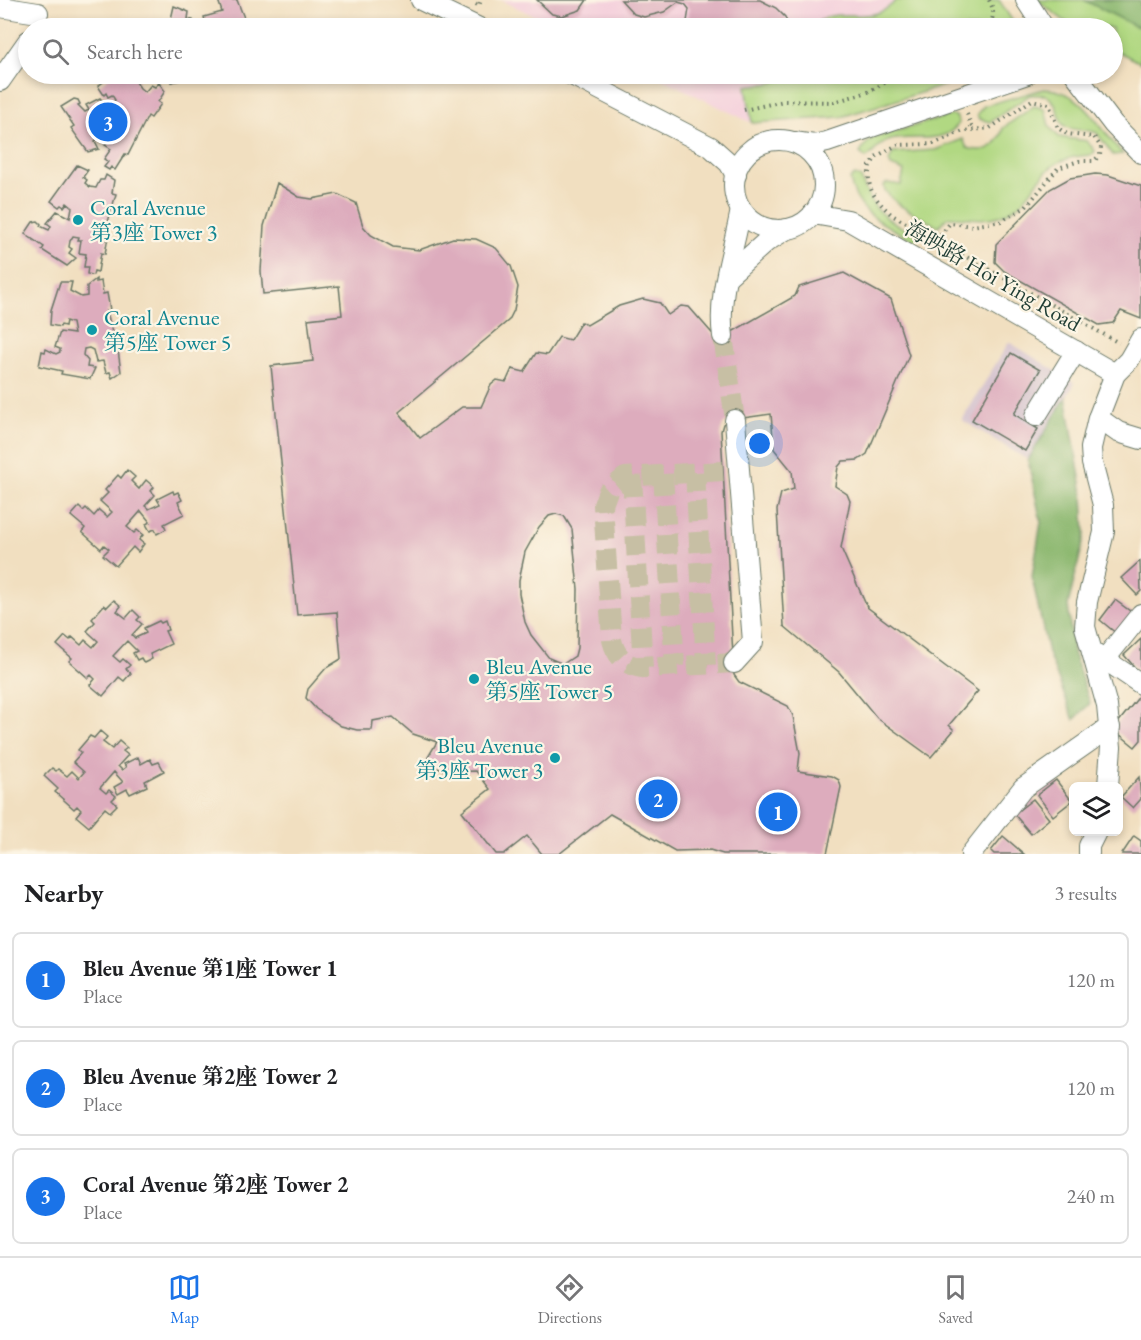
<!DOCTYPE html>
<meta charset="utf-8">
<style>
:root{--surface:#fff;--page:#f2f2f2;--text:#202124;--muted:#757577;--line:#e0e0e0;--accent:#1a73e8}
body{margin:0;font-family:"EB Garamond","Noto Serif TC",serif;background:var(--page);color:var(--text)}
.controls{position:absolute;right:18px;bottom:18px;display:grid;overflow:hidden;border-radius:9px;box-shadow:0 3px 9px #0003}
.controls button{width:54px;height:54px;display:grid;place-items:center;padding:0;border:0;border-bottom:2px solid var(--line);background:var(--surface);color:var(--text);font:30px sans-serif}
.you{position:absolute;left:760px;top:444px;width:21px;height:21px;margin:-15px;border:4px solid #fff;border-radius:50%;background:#1a73e8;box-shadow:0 0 0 9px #1a73e833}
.badge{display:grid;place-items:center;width:39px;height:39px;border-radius:50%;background:var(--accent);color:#fff;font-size:20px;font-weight:700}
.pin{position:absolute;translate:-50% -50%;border:3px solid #fff;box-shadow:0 2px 6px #0006}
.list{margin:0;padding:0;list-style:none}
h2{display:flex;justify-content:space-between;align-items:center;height:78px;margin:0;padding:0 24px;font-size:26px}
h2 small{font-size:20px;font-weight:400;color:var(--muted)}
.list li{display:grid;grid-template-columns:39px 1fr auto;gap:18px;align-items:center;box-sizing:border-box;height:96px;margin:0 12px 12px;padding:0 12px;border:2px solid var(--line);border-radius:9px}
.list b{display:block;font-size:22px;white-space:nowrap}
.list p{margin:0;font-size:20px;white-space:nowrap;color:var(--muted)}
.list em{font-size:20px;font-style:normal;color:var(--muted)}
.icon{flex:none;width:33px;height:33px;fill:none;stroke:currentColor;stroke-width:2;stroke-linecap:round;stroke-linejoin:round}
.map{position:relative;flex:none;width:1141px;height:854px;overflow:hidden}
.search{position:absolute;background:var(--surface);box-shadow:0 3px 9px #0003;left:18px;right:18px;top:18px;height:66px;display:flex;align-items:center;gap:15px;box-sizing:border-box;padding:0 21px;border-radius:33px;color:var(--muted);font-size:22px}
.sheet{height:402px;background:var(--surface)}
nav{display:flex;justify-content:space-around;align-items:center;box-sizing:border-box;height:84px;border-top:2px solid var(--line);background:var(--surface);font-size:16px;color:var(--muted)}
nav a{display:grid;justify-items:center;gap:3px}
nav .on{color:var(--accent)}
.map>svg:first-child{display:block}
</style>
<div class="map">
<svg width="1141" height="854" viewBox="0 0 1141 854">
<rect width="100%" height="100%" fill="#fcf5e5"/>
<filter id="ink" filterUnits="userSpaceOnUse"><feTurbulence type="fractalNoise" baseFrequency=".0167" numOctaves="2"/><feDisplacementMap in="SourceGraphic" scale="12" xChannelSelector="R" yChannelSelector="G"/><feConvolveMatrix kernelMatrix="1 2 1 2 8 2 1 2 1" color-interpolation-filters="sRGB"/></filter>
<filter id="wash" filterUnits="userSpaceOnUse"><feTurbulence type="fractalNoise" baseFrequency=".008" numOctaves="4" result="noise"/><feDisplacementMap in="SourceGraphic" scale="24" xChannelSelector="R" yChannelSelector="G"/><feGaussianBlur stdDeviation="1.35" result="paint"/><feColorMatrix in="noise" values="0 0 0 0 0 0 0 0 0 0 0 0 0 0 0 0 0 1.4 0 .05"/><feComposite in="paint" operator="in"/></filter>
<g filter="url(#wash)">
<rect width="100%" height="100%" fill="#f1dfc0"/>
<g fill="#f4cfdc">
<path d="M501,0H999L1017,28H560Z"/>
<path d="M652,74H982L841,117L752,123Z"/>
</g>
<path fill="#d0bdcc" d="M1009,342L1075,383L1028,460L962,420Z"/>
<g fill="#b1d882" stroke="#688a5b" stroke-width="1.5">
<path d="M896,0H999L1017,28H814C830,0 872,31 896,0Z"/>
<path d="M1037,0H1141V63L1113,49L1112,28H1074Z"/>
<path d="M789,74H982L841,117L752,123L746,86L772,83Z"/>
<path d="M1043,89C1083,88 1098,128 1123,154L1113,155L1097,133C1087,128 1073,132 1065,126C1056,121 1062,106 1046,95H1030L990,122L979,119L977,114L984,106Z"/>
<path d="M1034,106L1045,109L1049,126L1059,137L1087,141L1095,151L1092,155C1029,157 1045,199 999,216C981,222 965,216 948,217L938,227L899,205L885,191L884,185L887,183L901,185L904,171L891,166L889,161L893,153L935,150L963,139L967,148C986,154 998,147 1003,128Z"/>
<path d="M952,115L956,116L959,123C943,147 911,133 888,141C878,144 874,154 866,158L860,153L866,144L873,138Z"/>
<path d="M855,175L861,178C872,213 886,219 918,236L915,241C886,225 856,215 850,179Z"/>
</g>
<g fill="#8cb870" stroke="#567a52" stroke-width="1.5">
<path d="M1084,0H1141V27L1135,26Z"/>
<path d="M1066,397L1083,494L1085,535L1068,605L1073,652L1090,703L1074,720L1048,653L1032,577L1041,522L1028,460Z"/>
</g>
<g id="blocks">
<g fill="#ddacbd" fill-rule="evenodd">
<path d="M218,0H237L248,28H207L204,17L222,12Z"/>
<path d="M537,0H587L580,10L562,16L552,14Z"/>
<path d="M621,0H760L776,8L785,17L789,28H686L689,9L685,4L678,2L664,12L644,17L634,14Z"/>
<path d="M174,6L189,12L188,19L193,20L191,28H169Z"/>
<path d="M114,74H140L137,76L139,80L136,82L140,88L145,92L151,85L155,87L159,83L165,91L158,102L161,104L151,118L148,116L128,155L125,154L115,170L111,167L109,170L104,167L108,162L104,159L111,149L105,145L111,134L109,132L110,130L106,127L100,131L97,135L99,138L95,141L99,149L88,152L71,128L74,126L61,107L74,99L78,100L80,104L78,105L85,112L89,110L86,105L100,98L109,109L115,100L112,95L108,97L106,93L104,95L98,86Z"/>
<path d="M164,74H210L171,82L170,78L166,80Z"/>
<path d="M77,165L88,170L83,177L87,180L85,183L90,187L96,188L100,180H104L106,175L114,180L112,193L116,194L104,236L108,237L105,254L101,253L98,272L94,271L93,275L87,274L88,267H84L86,254L79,253L81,240H78L79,237L73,236L70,241L69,247L72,249L69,253L76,258L67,266L42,250L44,247L25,234L33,222L38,221L41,224L40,226L49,230L51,226L47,223L57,211L70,218L72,207L67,203L64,207L61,205L59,207L51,201Z"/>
<path d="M1095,174L1108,175L1141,186V319L1121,311L1113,323L1099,325L1004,271L995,262L996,244L1050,189L1070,178Z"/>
<path d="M277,183L299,197L312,199L337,194L356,203L363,226L371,235L393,247L419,250L453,238L476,239L496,248L511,266L518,287L514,310L509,320L399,412L420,438L462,407H481L491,385L497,380L506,382L512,369L524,372L536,353L547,355L559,337L570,340L581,322L587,325L619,306L643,299L660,303L668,315L681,306L689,307L718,340L795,296L799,287L844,273L891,299L909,355L867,454L858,460L843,461L838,467L835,486L847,494L850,501L841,548L867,607L978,691L949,725L954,730L931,757L877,718L839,672L784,626L777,510L781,493L794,489L792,471L774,449L771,414L729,420L723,424L721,431L734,675L739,682L788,706L793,716L800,753L798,771L832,776L839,780L841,787L827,854H723L710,850L675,851L610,814L559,854H542L527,836L504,854H496L462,811L490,789L476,771L450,772L424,764L437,742L413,734L393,717L373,721L372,730H357L341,726L316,709L306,698L308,689L326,668L341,659L337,612L297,615L271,366L313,361L308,319L342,315L339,286L263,294L261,271L264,226ZM556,514L564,516L572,529L578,589L577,648L575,656L563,664L549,658L531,635L525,622L519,594V580L525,552L539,527L549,516Z"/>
<path d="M96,279V282L101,281L103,294L107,293L110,310L107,311L113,337L116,336L121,372L112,378L110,372L106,373L103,361L96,362L93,350L89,348L84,349L83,355L88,361L87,367L95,368L90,379L61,374L62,371L39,366L42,351L45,352L46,349L56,354L60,352V349L55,347L60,332L74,334L72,323L66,321L65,326L61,325L60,327L50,325L51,310L60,282H72L70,291L81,297L87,296V286Z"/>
<path d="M1011,353L1040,370L1014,414L1038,429L1025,451L972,420Z"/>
<path d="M127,470L135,477L131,481L139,489L146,480L154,487L151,491L155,495L145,506L149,509L160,504L157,499L173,491L174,494L178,492L182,500L178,502L184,514L164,524L166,529L157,534L155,529L150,531L146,524L150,522L141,511L127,527L134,533L137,530L143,535L139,540L144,544L138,552L133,547L116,566L103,555L109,549L104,545L101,549L82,532L85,528L71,516L79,507L83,511L86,508L94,516L99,510L107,517L112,512L100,501L108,493L105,490L118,475L121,478Z"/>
<path d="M1140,561L1141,591L1137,595L1121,578Z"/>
<path d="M114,600L121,606L117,611L126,618L133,610L140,617L137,620L142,624L132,635L135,638L146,633L144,628L159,621L161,623L165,621L168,630L165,631L171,644L150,654L152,659L144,663L141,658L137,660L133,653L137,651L127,641L113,656L120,662L123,659L130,665L126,669L131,673L124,681L119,677L103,696L90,685L95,679L91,675L88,678L69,661L72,658L57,645L65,636L70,640L72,637L81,645L85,640L93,647L98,641L87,631L95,622L92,619L104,605L107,607Z"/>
<path d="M1115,600L1134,614L1117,634L1100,620Z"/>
<path d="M1141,639V670L1139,672L1124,655Z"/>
<path d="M1141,694V740L1135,747L1113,729Z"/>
<path d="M100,731L107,737L103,742L112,749L119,741L127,748L123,751L128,755L118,766L122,770L126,767L124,764L138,757L141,764L150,759L153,764L159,762L164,771L145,781L147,786L130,794L127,789L118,794L114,787L123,782L114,772L100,788L106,793L109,790L116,796L112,800L117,805L110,812L105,808L89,827L76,816L81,810L77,806L74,809L55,792L58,789L44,776L52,768L56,771L58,769L67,776L72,771L79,778L84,772L73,762L81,753L78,750L90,736L94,738Z"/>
<path d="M1139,777L1141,799L1133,808L1121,797Z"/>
<path d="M1056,780L1072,801L1053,816L1037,795Z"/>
<path d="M1033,799L1049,819L1031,834L1014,814Z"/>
<path d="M1003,836L1024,854H994L991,851Z"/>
<path d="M1134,836L1141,841V854H1122Z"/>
</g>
</g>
</g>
<g filter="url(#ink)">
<use href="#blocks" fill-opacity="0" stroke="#687665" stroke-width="1.5"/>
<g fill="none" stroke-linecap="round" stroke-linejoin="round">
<g stroke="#c7bfa4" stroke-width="20" stroke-dasharray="20 10" stroke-linecap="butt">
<path d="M723,336L735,420"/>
<path d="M723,471L625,477L608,491L603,505L612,640C616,657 626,666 643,668L734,663"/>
<path d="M695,472L706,665"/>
<path d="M663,474L675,666"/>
<path d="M632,476L643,668"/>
</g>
<defs>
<g id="minor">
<path d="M421,0L479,28"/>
<path d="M1026,0L1044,28"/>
<path d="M0,7L38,13"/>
<path d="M570,74L711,147L729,163L736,175"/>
<path d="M1075,74L1113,124L1141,153"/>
<path d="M0,81L28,41"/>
<circle cx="779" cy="185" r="45"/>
<path d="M794,142L814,145L827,142L1027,74"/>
<path d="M813,214L848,220L1115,374"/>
<path d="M728,276L766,242L787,229"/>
<path d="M723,336C717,294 734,251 741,209"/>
<path d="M1036,416L1076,351"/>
<path d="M1098,418L1118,432L1141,439"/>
<path d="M1092,651L1141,684"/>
<path d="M1105,659L1141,614"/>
<path d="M734,663L753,642L735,420"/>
<path d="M1108,786L1111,747L1107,706L1085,627L1087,602L1104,532L1103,505L1092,463L1091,448L1098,418L1115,374L1129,360L1141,339"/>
<path d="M971,854L1023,788L1110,727"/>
<path d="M1089,854V846L1096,832"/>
</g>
</defs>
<use href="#minor" stroke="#687665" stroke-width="22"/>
<g stroke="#687665" stroke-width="4" stroke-dasharray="1.5 4.5" stroke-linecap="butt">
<path d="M476,4L479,6L481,0"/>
<path d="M985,28C995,20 995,11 989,0"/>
<path d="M744,110L784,101L834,102L868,92L895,77L934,74"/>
<path d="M967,114L972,129"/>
<path d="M937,240L950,223L973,226L1001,221L1026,207L1058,168L1079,161H1094L1100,155L1101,147L1094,137L1067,134L1058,128L1049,104L1032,100L990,128L963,131L933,144L897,145L877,156L870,166C865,189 876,200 892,215L1119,343"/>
</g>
<use href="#minor" stroke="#fff" stroke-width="20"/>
</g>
</g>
<g fill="#0f9aa8" stroke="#fcf5e5" stroke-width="2">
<circle cx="78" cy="220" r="6"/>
<circle cx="92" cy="330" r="6"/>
<circle cx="474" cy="679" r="6"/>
<circle cx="555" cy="758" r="6"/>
</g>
<g text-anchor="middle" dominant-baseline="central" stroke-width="4.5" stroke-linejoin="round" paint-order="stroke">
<g font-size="22" fill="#0d838f" stroke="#fcf5e5" text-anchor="start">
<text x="90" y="207">Coral Avenue<tspan x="90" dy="25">第3座 Tower 3</tspan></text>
<text x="104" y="317">Coral Avenue<tspan x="104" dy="25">第5座 Tower 5</tspan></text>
<text x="486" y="666">Bleu Avenue<tspan x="486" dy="25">第5座 Tower 5</tspan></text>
<text x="543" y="745" text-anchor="end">Bleu Avenue<tspan x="543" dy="25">第3座 Tower 3</tspan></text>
</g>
<g font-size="22" fill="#1f3d34" stroke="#fcf5e5">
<text transform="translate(993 276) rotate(30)">海映路 Hoi Ying Road</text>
</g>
</g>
</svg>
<div class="controls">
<button><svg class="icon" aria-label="layers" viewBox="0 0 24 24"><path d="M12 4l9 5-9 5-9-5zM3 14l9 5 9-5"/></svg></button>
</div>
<div class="you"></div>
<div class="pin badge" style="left:778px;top:812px">1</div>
<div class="pin badge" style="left:658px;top:799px">2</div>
<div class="pin badge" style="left:108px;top:122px">3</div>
<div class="search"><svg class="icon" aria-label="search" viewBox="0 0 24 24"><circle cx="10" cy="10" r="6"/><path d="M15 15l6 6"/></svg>Search here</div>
</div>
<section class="sheet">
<h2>Nearby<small>3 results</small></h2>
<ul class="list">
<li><span class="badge">1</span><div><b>Bleu Avenue 第1座 Tower 1</b><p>Place</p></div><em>120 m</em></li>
<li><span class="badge">2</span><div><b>Bleu Avenue 第2座 Tower 2</b><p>Place</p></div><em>120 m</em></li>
<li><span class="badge">3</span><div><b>Coral Avenue 第2座 Tower 2</b><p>Place</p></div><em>240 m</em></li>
</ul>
</section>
<nav>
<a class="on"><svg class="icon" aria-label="map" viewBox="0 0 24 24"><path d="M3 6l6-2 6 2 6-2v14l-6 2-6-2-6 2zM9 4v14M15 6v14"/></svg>Map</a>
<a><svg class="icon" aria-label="directions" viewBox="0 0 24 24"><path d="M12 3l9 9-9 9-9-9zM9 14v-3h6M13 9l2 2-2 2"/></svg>Directions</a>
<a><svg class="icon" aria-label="saved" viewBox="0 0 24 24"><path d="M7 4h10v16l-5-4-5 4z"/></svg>Saved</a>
</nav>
